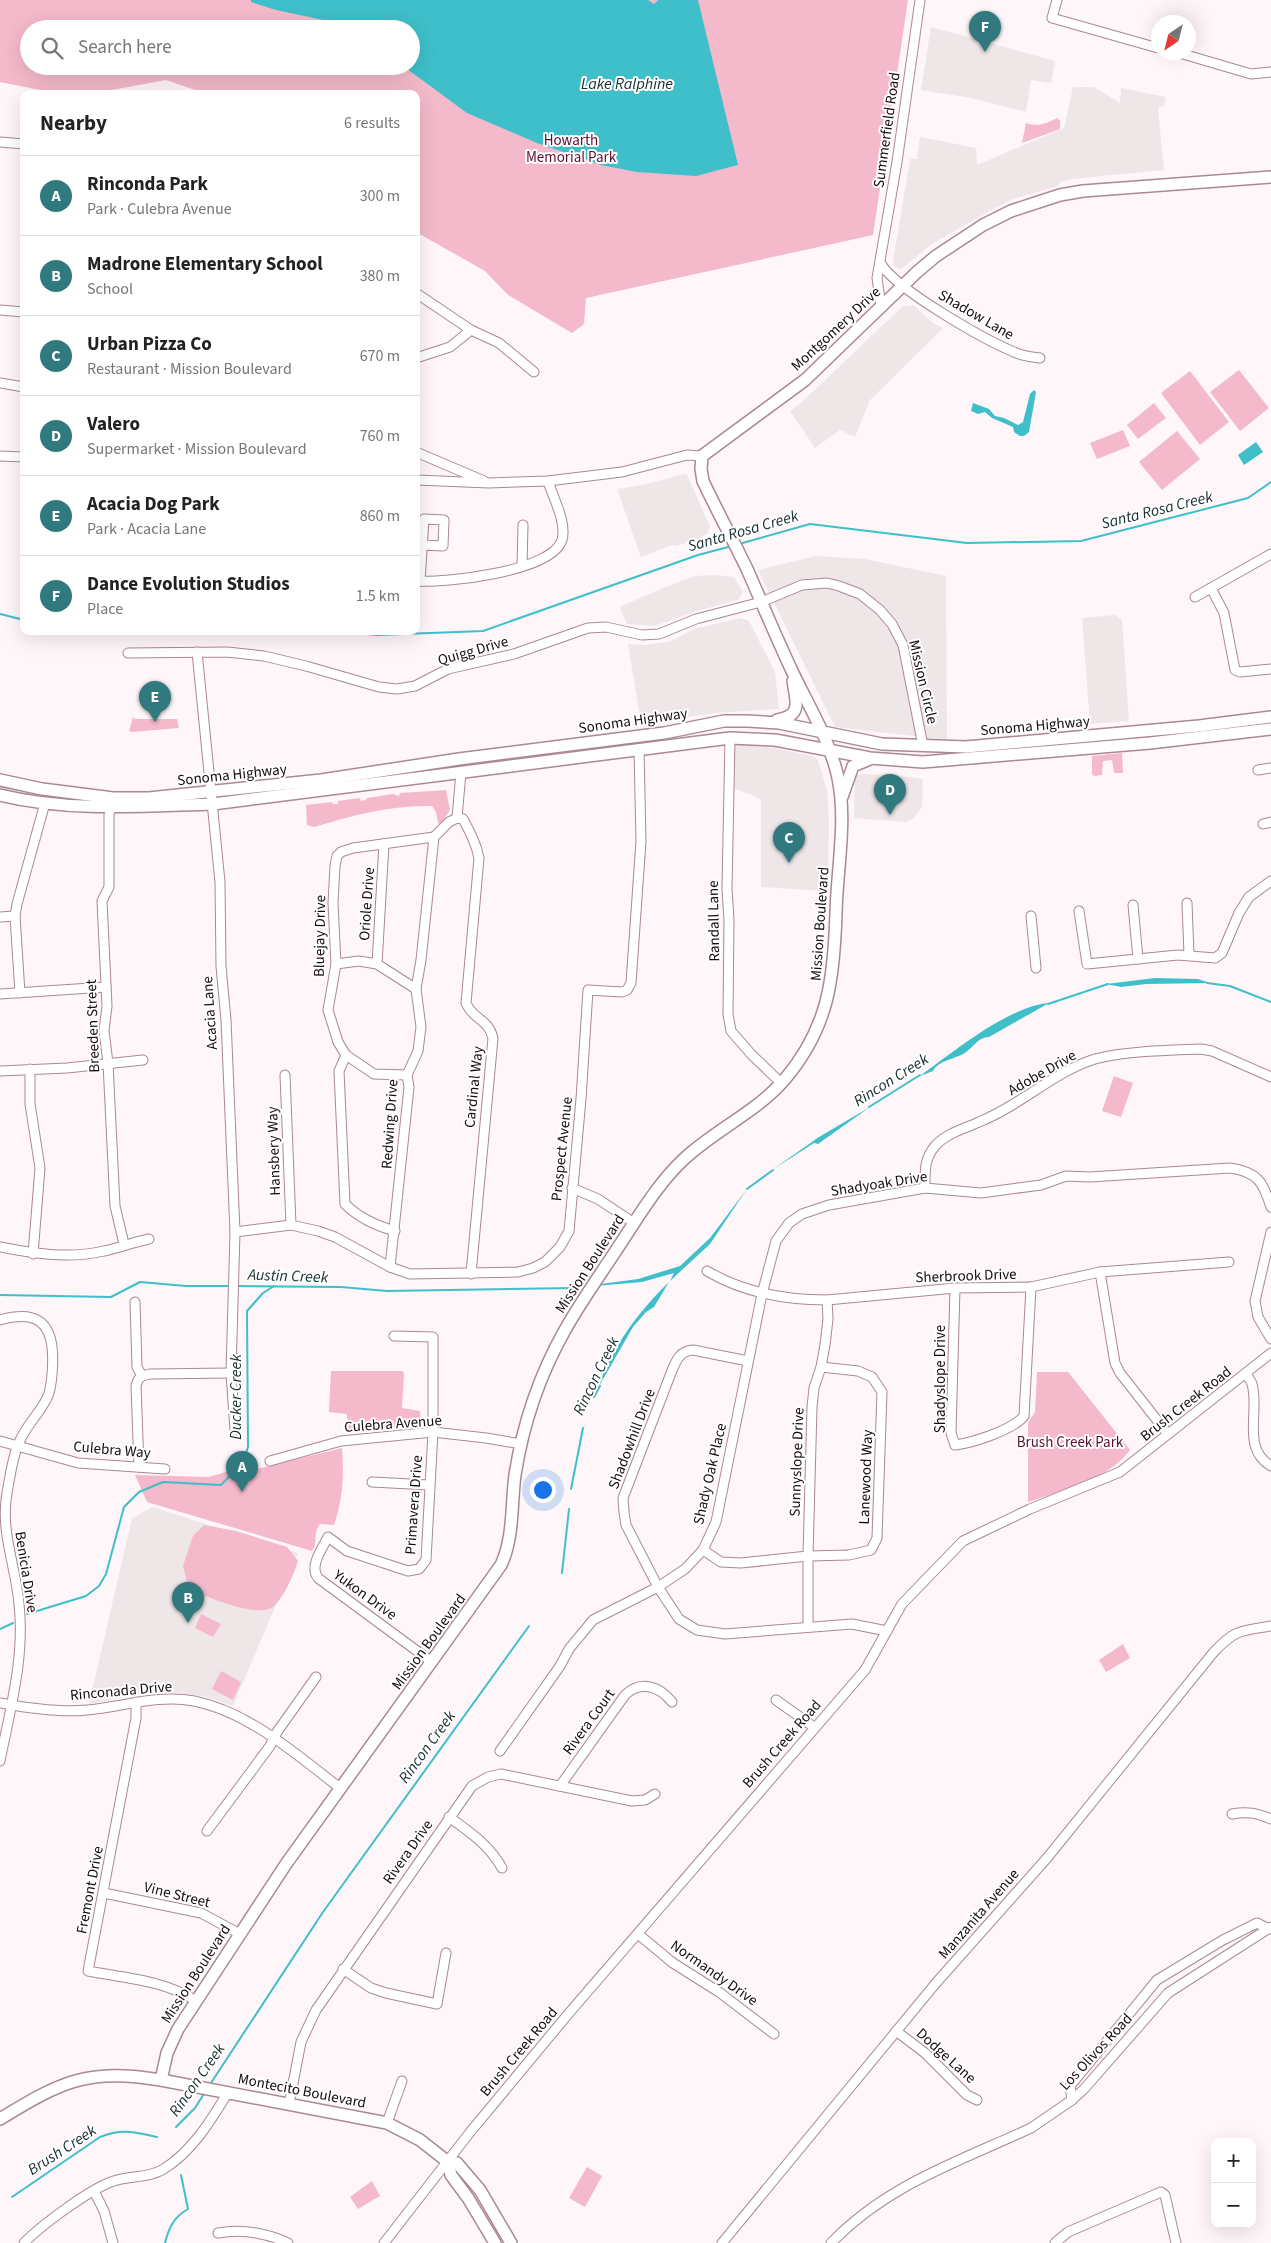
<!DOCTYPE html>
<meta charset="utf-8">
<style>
:root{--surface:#fff;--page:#f6f6f6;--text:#222;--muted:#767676;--line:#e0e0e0;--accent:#30797f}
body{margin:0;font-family:"Source Sans 3",sans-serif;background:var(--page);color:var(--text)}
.controls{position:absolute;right:15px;bottom:15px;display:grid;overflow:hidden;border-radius:10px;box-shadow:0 5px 20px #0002}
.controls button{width:45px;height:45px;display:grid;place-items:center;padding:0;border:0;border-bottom:1px solid var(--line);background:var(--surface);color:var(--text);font:25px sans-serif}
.compass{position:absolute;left:1151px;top:15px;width:45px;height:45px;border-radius:50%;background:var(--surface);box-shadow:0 5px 20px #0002;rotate:215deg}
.you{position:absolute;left:542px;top:1489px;width:18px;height:18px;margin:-12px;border:4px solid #fff;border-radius:50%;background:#1a73e8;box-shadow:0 0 0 8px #1a73e833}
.badge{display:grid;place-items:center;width:32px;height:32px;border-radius:50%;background:var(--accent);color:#fff;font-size:16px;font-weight:700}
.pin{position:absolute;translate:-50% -41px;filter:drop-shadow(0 1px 2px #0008)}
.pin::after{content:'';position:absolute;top:26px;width:18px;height:15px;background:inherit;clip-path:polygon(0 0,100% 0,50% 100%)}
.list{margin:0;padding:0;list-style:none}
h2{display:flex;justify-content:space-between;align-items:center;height:65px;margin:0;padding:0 20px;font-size:21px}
h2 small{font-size:16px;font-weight:400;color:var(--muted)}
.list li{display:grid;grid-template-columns:32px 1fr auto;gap:15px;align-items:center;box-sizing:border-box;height:80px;padding:0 20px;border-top:1px solid var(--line)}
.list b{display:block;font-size:19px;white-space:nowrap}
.list p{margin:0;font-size:16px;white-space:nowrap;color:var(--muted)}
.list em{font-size:16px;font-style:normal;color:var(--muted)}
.icon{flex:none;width:28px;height:28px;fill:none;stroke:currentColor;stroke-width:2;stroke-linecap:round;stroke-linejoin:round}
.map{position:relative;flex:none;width:1271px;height:2243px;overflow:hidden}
.search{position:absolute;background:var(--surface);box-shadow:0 5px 20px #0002;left:20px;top:20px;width:400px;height:55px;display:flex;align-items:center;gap:12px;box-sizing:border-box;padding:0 18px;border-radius:28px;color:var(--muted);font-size:19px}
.panel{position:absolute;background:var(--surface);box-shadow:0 5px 20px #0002;left:20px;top:90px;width:400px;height:545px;border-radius:10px}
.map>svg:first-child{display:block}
</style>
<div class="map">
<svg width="1271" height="2243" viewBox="0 0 1271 2243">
<rect width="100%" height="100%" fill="#fef6f8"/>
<g fill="#efe6e8">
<path d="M931,27L1055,61L1051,83L1031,80L1026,112L971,98L921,90Z"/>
<path d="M1073,87H1094L1120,103L1121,88L1166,97L1164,105L1158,108L1164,170L1072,179L1060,182L1058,186L1013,199L995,208L932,244L901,269L894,266L893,262L910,159H917L920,137L976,148L977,165L1064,128Z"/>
<path d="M913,305L933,323L943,328L870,400L855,437L840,430L815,448L790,411L802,402L903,306Z"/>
<path d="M684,474L687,475L710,526L707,534L698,539L676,546L672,545L641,557L617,489L643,485Z"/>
<path d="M816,556L865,559L946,576L947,740L835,727L758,570Z"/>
<path d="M714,575L734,577L743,592L738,600L697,611L654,626L627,624L620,607L663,588L695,576Z"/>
<path d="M1115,615L1122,620L1129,721L1090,724L1082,618Z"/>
<path d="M741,618L749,621L775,672L779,709L715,713L641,724L628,644L646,645L671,641L694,629Z"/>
<path d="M735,744L774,748L813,756L818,760L827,790L829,817L828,891L761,887V799L734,788Z"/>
<path d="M860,774L895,775L923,779L922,807L914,818L906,822L854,818L855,777Z"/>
<path d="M152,1507L298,1553L233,1706L207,1697L179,1693H144L89,1704L132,1518Z"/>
</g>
<g fill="#f4b9ca" fill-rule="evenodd">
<path d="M0,0H908L873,235L586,298L584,324L572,333L508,295L485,271L416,232V94H207L166,80L90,94H60L0,82ZM29,29H411V66H29Z"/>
<path d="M1057,118L1060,121V129L1022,143L1026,123C1038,127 1046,124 1057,118Z"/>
<path d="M1239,370L1269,408L1240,431L1210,392Z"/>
<path d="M1190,371L1229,422L1200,445L1161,393Z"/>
<path d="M1154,403L1166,418L1138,439L1127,425Z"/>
<path d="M1123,430L1130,446L1097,459L1090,443Z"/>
<path d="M1177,431L1200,459L1162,490L1139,462Z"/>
<path d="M133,717L135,719H177L179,728L132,732L129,731Z"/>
<path d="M1122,753L1123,773H1114L1112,760L1103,761L1102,775L1094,776L1092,774V756Z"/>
<path d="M446,790L450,810L441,824L438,823L436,812L432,806C390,805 354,815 314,827L307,825L306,805L332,802L333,804H338V801L360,798L361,801L366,800L367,798L393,794L399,796L400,793Z"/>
<path d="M1114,1076L1133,1083L1121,1117L1102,1111Z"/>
<path d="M331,1371H402L404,1373L402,1408L420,1411L421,1425L348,1433L347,1414L329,1412Z"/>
<path d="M1037,1372H1068L1130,1450C1109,1479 1061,1491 1028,1502V1423L1035,1412Z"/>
<path d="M342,1448C344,1475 343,1499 334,1525L320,1524C312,1534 319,1542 312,1551L147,1502L135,1475L209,1477L226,1472L241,1473Z"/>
<path d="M204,1525L236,1531L287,1547L298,1561C294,1574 284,1597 274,1606C260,1620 205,1596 189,1589L183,1566L193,1536Z"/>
<path d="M201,1614L221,1624L213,1637L195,1628Z"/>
<path d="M1123,1644L1130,1658L1106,1672L1099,1660Z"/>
<path d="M221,1671L241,1682L233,1700L212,1689Z"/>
<path d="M587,2167L602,2176L585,2207L569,2198Z"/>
<path d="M372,2181L380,2196L358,2209L350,2197Z"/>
</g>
<g fill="#3ebfca">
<path d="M251,0H648L654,4L658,0H698L738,165L696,176L637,172L601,165L537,143L467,113L403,66H411V29H352L347,25L276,10L251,2Z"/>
<path d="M1034,390L1036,392L1029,432L1024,436H1020L1014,432L1013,427L992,418L985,412L978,414L971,411L973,403L989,409L995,416L1004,418L1018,425L1023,422L1030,394Z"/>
<path d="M1256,442L1263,452L1244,465L1238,455Z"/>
<path d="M1155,978L1198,979L1210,983L1146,984L1121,987L1106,984Z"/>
<path d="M1049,1003L989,1037C977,1037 973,1049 963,1054C954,1059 938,1061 933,1071L920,1076C953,1052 1009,1006 1049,1003Z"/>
<path d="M870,1107L818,1144L814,1143L772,1170L819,1137Z"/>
<path d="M747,1189L710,1244L670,1281L674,1273L642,1282L571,1288L638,1279L680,1266L710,1238Z"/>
<path d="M669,1282L654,1307L646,1312L633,1327L598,1388C611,1348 639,1311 669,1282Z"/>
</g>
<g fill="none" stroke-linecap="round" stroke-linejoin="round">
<g stroke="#3ebfca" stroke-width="2">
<path d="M739,544L810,524L967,543L1081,541L1248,498L1271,482"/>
<path d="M0,614L24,620"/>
<path d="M341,631L377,635L483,631L698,555L732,546"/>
<path d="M1207,983L1230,986L1271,1002"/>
<path d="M1048,1004L1108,984"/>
<path d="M869,1107L920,1075"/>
<path d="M747,1189L773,1170"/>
<path d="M236,1286L341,1287L387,1291L574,1288"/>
<path d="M0,1295L111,1297L140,1282L186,1286H231"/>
<path d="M594,1397L600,1386"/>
<path d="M571,1489L583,1428"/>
<path d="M562,1573L569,1509"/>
<path d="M27,1614L86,1596L99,1586L106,1574L124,1507L139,1492L163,1482L221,1485L243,1462L248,1447L247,1311L263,1293L274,1286"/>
<path d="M0,1629L13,1623"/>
<path d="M209,2086L323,1912L529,1626"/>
<path d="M176,2127L195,2108L205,2092"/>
<path d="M12,2197L100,2137C122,2128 134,2132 157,2137"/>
<path d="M165,2243C169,2227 174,2217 188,2209L181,2175"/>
</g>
<defs>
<g id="minor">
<path d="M1057,0L1052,18L1158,48"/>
<path d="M1176,52L1251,74L1271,72"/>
<path d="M0,142L24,144"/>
<path d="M881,264C897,290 983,339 1014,352C1022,356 1031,357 1040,358"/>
<path d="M416,293L471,330L499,343L534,372"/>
<path d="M881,307L877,278L897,162L920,0"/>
<path d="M0,310L24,312"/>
<path d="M416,358L450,347L471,330"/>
<path d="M0,383L24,387"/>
<path d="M416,452L484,481"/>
<path d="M0,456L24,457"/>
<path d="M416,480L489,483L548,481L622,472L687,455L702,456"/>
<path d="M522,566L523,525"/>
<path d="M416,581C445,583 552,572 562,540C567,522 553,498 548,481"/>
<path d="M420,581L424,519L444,520L443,546L422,545"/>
<path d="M1211,588L1224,613L1235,670L1240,672L1271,669"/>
<path d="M1195,597L1271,554"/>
<path d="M197,652L220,882L221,966L226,1020L235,1232L231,1373L235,1430"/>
<path d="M128,653L227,652L264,656L306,666L379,687L397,689L415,686L448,669L514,654L588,628L606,627L642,635L659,634L696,619L761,602L802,585L827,583L839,586L860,594L880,610L892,624L903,645L923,746"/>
<path d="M730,738L727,889L729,920L728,1014L731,1031L751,1054L781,1083"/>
<path d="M1258,770L1271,768"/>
<path d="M461,772L457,818L463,819C470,832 476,843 479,858L466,1003C473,1020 488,1018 493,1038L471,1274"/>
<path d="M111,807L109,815V887L102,901L107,1006L104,1031L108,1063L115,1206L124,1244"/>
<path d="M1263,824L1271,822"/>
<path d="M1187,903L1189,955"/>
<path d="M1133,905L1138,959"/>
<path d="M1079,911L1087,964L1178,955L1215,958L1222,953L1239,913L1249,897L1271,881"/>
<path d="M1031,916L1036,968"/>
<path d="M0,917L15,916"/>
<path d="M336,964L359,961L377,964L416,989"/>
<path d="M377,964L384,844"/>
<path d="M20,993L15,916L17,904L45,803"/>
<path d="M0,994L106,987"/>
<path d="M346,1055L374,1074L407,1075"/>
<path d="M30,1069V1104L40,1168L33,1254"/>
<path d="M0,1071L67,1068L143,1060"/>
<path d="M285,1075L291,1225"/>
<path d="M572,1188L598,1199L634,1223"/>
<path d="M925,1188C925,1171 924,1158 936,1145C947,1133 964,1129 979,1122C1020,1106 1053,1072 1095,1059C1125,1051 1170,1050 1201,1049L1212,1051L1271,1077"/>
<path d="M395,1231C377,1226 358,1217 345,1204L339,1071L346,1055L338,1042L328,1010L336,964L333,903L335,866L337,856L341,852L353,848L434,837"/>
<path d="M235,1232L291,1225L318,1231L335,1237L390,1267L410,1274L518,1272L533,1268L545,1262L560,1247L569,1231L581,1099L588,990L622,992L627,990L631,983L641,841L639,749"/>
<path d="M1271,1232L1255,1301L1258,1317L1271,1339"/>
<path d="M0,1247C35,1254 69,1259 104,1251C119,1248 134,1242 149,1239"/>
<path d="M390,1267L409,1087L407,1075L418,1051L421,1027L416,989L421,960L434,837L449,822L457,818"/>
<path d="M707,1271C744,1293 784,1300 827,1300L955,1288L1031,1287L1100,1272L1229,1262"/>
<path d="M1100,1272L1115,1363L1120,1373L1168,1434"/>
<path d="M955,1288L951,1433L955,1445C972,1443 1013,1430 1024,1416L1031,1287"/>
<path d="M135,1302L137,1367L142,1376"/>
<path d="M0,1320C22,1314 45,1313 51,1341C54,1354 53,1389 46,1400C37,1417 25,1426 18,1445C12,1459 10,1477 7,1493C0,1531 16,1567 19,1604C25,1657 10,1710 0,1761"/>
<path d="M394,1336L433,1337V1432L426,1560L419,1569L408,1571L347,1551L328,1537C322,1549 309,1566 318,1578L432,1662"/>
<path d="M748,1361L693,1350C679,1351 676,1361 671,1373L623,1498L624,1512L626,1525L658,1587L679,1619L697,1630L725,1634L852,1624L887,1631"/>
<path d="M1246,1374C1248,1377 1251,1381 1252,1384C1260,1411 1241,1448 1271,1466"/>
<path d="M0,1441L78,1463L165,1469"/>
<path d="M270,1461L341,1441L433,1432L486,1438L521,1444"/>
<path d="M139,1467L136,1386C138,1377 141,1376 150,1374L231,1373"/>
<path d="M372,1482L429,1485"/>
<path d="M703,1550L721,1562L741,1563L808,1556L849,1555L871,1550L877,1538L882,1392L872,1377L858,1371L821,1367"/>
<path d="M808,1627V1556L812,1407L814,1388L821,1367L825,1345L828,1319L827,1300"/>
<path d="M776,1700L814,1727"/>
<path d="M136,1702V1718L88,1971C125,1978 164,1980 196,2001"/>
<path d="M0,1703C27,1708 60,1713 87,1710C122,1707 158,1694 194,1701C249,1712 297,1755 340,1788"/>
<path d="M500,1751L560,1666L569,1649L593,1620L658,1587L685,1569L703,1550L716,1522L762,1294L776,1241L789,1223L802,1214L829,1205L925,1188L981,1193L1041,1185L1066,1176L1090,1177L1230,1168C1258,1172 1263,1182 1271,1207"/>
<path d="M560,1786L625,1695C641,1680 659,1686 672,1702"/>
<path d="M1232,1814C1247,1811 1257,1813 1271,1819"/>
<path d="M449,1817C470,1832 489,1845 502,1868"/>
<path d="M207,1831L270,1746L277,1732L316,1677"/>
<path d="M104,1893L201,1913L240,1934"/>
<path d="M638,1934L673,1963L719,1992L774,2034"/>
<path d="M343,1969L371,1988L386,1993L437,2004L446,1953"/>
<path d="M896,2031L925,2053L967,2095L977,2100"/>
<path d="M1072,2100L1070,2086L1157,1980L1223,1940L1257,1923L1269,1929"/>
<path d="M289,2104L301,2042L316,2010L472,1786L488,1777L501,1774L632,1801L645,1800L655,1794"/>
<path d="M387,2123L402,2081"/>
<path d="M94,2191L104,2211L113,2243"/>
<path d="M218,2233C241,2229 266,2233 288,2243"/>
<path d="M24,2243C40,2226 89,2190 111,2182C128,2175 146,2179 162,2170C191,2153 211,2121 228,2092"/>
<path d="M384,2243L471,2131L569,2013L865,1670L902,1604L963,1541L1030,1509L1120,1472L1271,1353"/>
<path d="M722,2243L936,1983L1047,1858L1213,1653C1235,1629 1241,1631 1271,1626"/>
<path d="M831,2243C888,2184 958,2162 1031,2128L1072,2100L1084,2089L1168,1993L1271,1927"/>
<path d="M1055,2243L1068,2232L1161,2192L1165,2195L1176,2243"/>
</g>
<g id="major">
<path d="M777,720C803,716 796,701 793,681"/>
<path d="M0,780L42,789L113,798H149L321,780L459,759L664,733L724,721H747L779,723L882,744L966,747L1199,726L1271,717"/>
<path d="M0,795C70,812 141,806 213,804L730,738L775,740L870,758L923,762L1150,743L1271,729"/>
<path d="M842,797L853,766L870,759"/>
<path d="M161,2080L167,2053L178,2029L286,1864L501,1565C514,1537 511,1505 515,1475C523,1424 540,1374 565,1330C580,1303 598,1278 615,1252C636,1221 656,1185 684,1159C716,1129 757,1112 785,1079C829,1027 834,978 836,913C837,869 847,821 838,778C830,740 808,705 792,671C776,637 762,603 747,569C733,540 717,511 703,481L701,469L702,456L805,380L917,272L936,256L983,225L1011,211L1060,195L1083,191L1271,177"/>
<path d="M0,2119C62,2081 88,2068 161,2080L387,2123L420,2140L448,2162"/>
<path d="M448,2162L457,2163L480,2190L511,2243"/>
<path d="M448,2162L451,2175L468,2198L495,2243"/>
</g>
</defs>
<use href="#minor" stroke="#ab8892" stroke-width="11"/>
<use href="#major" stroke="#ab8892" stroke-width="14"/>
<use href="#minor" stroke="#fff" stroke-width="9"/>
<use href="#major" stroke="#fff" stroke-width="11"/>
</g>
<g text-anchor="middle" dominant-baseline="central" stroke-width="4" stroke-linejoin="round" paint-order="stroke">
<g font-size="15" fill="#170b0f" stroke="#fff">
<text transform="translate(887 130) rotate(-82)">Summerfield Road</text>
<text transform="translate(976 315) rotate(30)">Shadow Lane</text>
<text transform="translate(836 329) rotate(-43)">Montgomery Drive</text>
<text transform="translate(473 651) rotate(-16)">Quigg Drive</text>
<text transform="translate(923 682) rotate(77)">Mission Circle</text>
<text transform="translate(633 721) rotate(-8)">Sonoma Highway</text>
<text transform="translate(1035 726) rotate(-5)">Sonoma Highway</text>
<text transform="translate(232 775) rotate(-6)">Sonoma Highway</text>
<text transform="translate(367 904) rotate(-86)">Oriole Drive</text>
<text transform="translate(714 921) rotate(-91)">Randall Lane</text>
<text transform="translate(820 924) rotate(-86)">Mission Boulevard</text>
<text transform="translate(320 936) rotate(-89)">Bluejay Drive</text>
<text transform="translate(210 1013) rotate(-94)">Acacia Lane</text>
<text transform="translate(93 1026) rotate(-92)">Breeden Street</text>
<text transform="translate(1042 1073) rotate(-30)">Adobe Drive</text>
<text transform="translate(474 1087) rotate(-84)">Cardinal Way</text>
<text transform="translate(390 1124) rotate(-86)">Redwing Drive</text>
<text transform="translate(562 1149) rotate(-84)">Prospect Avenue</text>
<text transform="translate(274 1151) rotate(-92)">Hansbery Way</text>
<text transform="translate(879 1184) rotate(-9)">Shadyoak Drive</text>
<text transform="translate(590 1264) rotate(-57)">Mission Boulevard</text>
<text transform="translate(966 1276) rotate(-2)">Sherbrook Drive</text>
<text transform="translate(940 1379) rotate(-90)">Shadyslope Drive</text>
<text transform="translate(1186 1404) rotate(-38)">Brush Creek Road</text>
<text transform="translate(393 1424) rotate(-4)">Culebra Avenue</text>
<text transform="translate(632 1439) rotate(-69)">Shadowhill Drive</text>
<text transform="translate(112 1450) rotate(5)">Culebra Way</text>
<text transform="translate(797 1462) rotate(-88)">Sunnyslope Drive</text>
<text transform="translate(710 1474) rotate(-77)">Shady Oak Place</text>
<text transform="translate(866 1477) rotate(-88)">Lanewood Way</text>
<text transform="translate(414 1505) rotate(-86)">Primavera Drive</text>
<text transform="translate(26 1572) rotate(81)">Benicia Drive</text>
<text transform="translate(365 1595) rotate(36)">Yukon Drive</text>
<text transform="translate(429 1642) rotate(-54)">Mission Boulevard</text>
<text transform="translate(121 1691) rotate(-5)">Rinconada Drive</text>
<text transform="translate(589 1722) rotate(-54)">Rivera Court</text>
<text transform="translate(782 1744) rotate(-49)">Brush Creek Road</text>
<text transform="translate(408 1852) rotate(-55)">Rivera Drive</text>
<text transform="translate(90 1890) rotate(-79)">Fremont Drive</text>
<text transform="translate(177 1895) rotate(14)">Vine Street</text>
<text transform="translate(979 1914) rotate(-49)">Manzanita Avenue</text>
<text transform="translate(714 1973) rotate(35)">Normandy Drive</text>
<text transform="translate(196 1974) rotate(-57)">Mission Boulevard</text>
<text transform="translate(519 2052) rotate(-50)">Brush Creek Road</text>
<text transform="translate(1096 2052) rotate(-47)">Los Olivos Road</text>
<text transform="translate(946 2056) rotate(42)">Dodge Lane</text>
<text transform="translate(302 2091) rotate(11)">Montecito Boulevard</text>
</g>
<g font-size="15" fill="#5c1031" stroke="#fff">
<text x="571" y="140">Howarth<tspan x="571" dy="17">Memorial Park</tspan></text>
<text x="1070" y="1442">Brush Creek Park</text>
</g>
<g font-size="16" font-style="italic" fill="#182e30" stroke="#fff">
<text x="627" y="84">Lake Ralphine</text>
<text transform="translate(1157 510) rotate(-14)">Santa Rosa Creek</text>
<text transform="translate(743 531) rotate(-16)">Santa Rosa Creek</text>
<text transform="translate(891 1080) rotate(-32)">Rincon Creek</text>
<text transform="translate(288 1276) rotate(2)">Austin Creek</text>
<text transform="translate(596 1376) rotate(-64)">Rincon Creek</text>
<text transform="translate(236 1397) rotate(-90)">Ducker Creek</text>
<text transform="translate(427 1747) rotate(-54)">Rincon Creek</text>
<text transform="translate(197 2080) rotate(-55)">Rincon Creek</text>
<text transform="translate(62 2150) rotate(-33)">Brush Creek</text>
</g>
</g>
</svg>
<div class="controls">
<button>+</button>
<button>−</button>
</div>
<svg class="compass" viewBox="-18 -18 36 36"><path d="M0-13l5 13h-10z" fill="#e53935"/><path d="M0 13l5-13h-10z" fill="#767676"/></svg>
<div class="you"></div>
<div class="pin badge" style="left:242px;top:1492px">A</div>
<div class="pin badge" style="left:188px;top:1623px">B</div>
<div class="pin badge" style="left:789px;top:863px">C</div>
<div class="pin badge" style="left:890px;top:815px">D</div>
<div class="pin badge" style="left:155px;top:722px">E</div>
<div class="pin badge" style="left:985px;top:52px">F</div>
<div class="search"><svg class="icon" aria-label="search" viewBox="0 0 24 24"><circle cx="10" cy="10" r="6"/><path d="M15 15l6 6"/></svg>Search here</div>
<section class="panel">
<h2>Nearby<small>6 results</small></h2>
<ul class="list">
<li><span class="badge">A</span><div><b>Rinconda Park</b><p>Park · Culebra Avenue</p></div><em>300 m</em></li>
<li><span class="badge">B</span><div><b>Madrone Elementary School</b><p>School</p></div><em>380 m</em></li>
<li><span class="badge">C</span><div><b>Urban Pizza Co</b><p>Restaurant · Mission Boulevard</p></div><em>670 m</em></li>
<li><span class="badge">D</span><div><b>Valero</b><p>Supermarket · Mission Boulevard</p></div><em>760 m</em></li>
<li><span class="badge">E</span><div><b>Acacia Dog Park</b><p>Park · Acacia Lane</p></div><em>860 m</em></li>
<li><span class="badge">F</span><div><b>Dance Evolution Studios</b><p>Place</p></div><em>1.5 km</em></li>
</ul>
</section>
</div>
